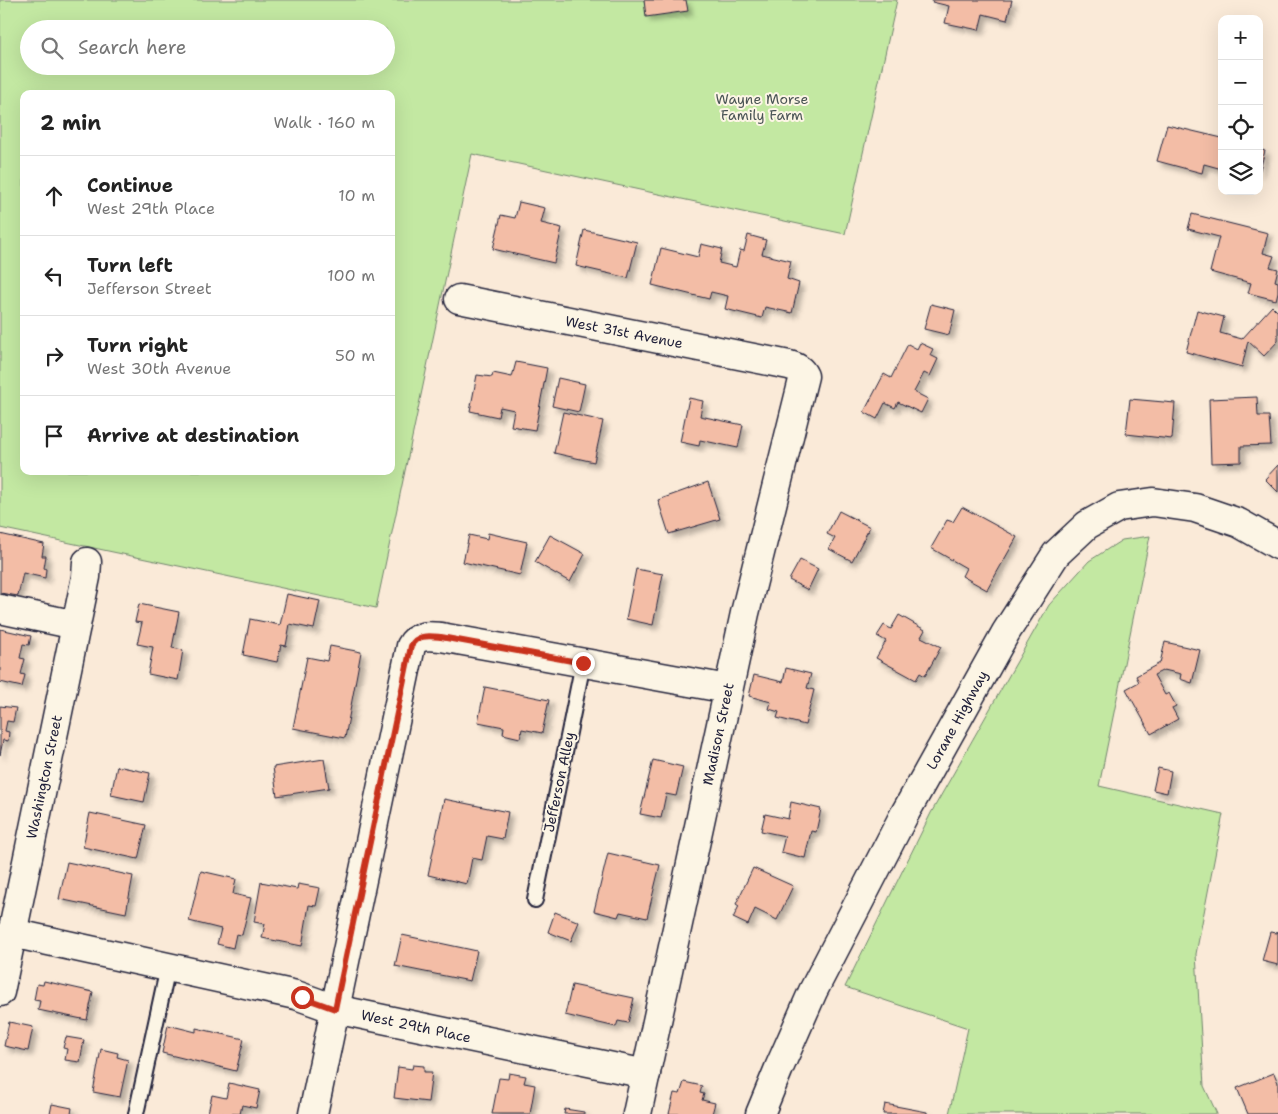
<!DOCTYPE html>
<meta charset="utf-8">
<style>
:root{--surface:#fff;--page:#f2f2f2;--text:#222;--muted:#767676;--line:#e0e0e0}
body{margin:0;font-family:"Shantell Sans",sans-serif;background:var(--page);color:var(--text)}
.controls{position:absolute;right:15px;top:15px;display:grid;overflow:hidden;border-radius:10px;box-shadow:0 5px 20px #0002}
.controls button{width:45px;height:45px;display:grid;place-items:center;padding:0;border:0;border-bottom:1px solid var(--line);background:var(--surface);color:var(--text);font:25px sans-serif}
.stop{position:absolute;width:15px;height:15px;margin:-11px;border:4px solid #c8321e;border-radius:50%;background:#fff}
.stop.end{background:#c8321e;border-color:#fff;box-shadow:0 1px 5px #0008}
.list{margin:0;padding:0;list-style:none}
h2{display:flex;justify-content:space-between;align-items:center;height:65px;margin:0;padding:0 20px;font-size:21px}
h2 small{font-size:16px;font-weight:400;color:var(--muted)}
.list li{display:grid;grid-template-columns:32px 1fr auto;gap:15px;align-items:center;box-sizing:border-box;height:80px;padding:0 20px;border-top:1px solid var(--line)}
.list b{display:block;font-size:19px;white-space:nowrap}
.list p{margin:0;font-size:16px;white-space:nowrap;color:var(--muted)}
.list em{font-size:16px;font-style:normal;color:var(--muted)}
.icon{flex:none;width:28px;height:28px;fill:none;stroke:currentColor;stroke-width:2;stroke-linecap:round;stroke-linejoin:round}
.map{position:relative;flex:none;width:1278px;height:1114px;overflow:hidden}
.search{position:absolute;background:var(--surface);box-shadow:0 5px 20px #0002;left:20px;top:20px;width:375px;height:55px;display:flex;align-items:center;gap:12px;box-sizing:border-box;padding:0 18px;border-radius:28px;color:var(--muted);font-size:19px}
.panel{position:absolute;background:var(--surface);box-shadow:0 5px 20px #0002;left:20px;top:90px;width:375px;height:385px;border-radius:10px}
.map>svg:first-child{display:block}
</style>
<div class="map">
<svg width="1278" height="1114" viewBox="0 0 1278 1114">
<defs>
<filter id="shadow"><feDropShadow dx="4.5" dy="4.5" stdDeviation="2.5" flood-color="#0004"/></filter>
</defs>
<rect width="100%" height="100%" fill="#faead8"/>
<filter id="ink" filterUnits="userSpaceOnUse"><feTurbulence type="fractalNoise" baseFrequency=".02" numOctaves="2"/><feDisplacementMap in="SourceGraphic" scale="10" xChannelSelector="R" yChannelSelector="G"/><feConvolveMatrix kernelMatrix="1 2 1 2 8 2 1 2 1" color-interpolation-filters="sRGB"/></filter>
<g filter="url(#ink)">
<g fill="#c3e8a2" stroke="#72856e" fill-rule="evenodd">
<path d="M0,0H897L845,234L472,154L376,608L0,528ZM29,29H386V66H29ZM24,94H391V471H24Z"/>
<path d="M1150,536L1099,786L1223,814L1196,954L1204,1086L1217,1114H949L968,1028L845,987L931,813L1049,605L1089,561L1122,540Z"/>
</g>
<g fill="#f3bda6" stroke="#22223b" filter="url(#shadow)">
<path d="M644,0H686L688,11L646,17Z"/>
<path d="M933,0H1012L1007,20L983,14L979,30L945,23L949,6L932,2Z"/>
<path d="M1167,125L1222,138V169L1204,164L1202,173L1157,161Z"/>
<path d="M1259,149L1265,151L1259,173Z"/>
<path d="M519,202L545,208L541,223L562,228L554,263L493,249L501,215L515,218Z"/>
<path d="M1192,214L1268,233L1263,253L1274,256L1270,267L1278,269L1275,281L1278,282V292L1276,300L1248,293L1251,283L1210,272L1219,237L1188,229Z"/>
<path d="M584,230L637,242L628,278L576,266Z"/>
<path d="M748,235L766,240L762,254L791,261L787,279L799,283L792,313L765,307L762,318L725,309L728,296L711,292L709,299L652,285L661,248L698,257L701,244L722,249L719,263L736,267L740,250L744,251Z"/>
<path d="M931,304L955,310L949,335L924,329Z"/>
<path d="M1272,306L1278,312V341L1264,356L1248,341L1242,367L1186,352L1197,310L1224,317L1220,333L1242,339Z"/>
<path d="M920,343L933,349L930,355L938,359L930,376L924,373L914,392L928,399L921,413L898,402L895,408L885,403L877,419L864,412L884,374L891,378L908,344L917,349Z"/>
<path d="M516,362L547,368L535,430L511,426L514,410L500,407L498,417L470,411L477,375L492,377L493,373L512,377Z"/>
<path d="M558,378L585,384L579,412L552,406Z"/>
<path d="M1257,397L1258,416H1269L1271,445L1241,446V462L1211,463L1209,399Z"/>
<path d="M689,398L703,401L700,416L743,425L738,448L700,440L699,446L680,442Z"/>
<path d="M1130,399L1175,403L1172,439L1126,434Z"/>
<path d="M563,412L603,421L594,462L554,453Z"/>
<path d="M1278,465V492L1265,479Z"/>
<path d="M708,482L720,519L669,534L658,500Z"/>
<path d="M962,507L1017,537L987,590L962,576L966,568L931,548L947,520L953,522Z"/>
<path d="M839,511L870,527L852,561L829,549L835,538L827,534Z"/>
<path d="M488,533L527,542L520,575L463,562L469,535L487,539Z"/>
<path d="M0,534L44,544L42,556H46L44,568L46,569L45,578L23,573L18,596L0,593Z"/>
<path d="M550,535L585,554L570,582L535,562Z"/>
<path d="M800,560L818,569L808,590L789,580Z"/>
<path d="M636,569L663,574L653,625L626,619Z"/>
<path d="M287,594L320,601L314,629L290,624L286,646L281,645L277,662L243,655L250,619L280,625Z"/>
<path d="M139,604L179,612L172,648L183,650L178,680L148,674L153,647L137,644L142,623L135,622Z"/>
<path d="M899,615L925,630L921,637L941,647L925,676L920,673L916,680L876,658L886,641L877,636L884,625L891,629Z"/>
<path d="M0,629L31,636L29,645L23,644L20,658L25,659L21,674L25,675L22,687L0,682Z"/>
<path d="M1165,642L1200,650L1192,683L1180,679L1181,674L1164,670L1154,675L1165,695L1169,693L1176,706L1172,708L1178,719L1151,734L1126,689L1139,682L1136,676L1160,663Z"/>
<path d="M330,646L361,652L345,738L293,728L307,657L327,661Z"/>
<path d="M786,668L811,674L807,688L814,690L805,725L777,718L779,712L769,709L771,702L749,696L754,675L783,682Z"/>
<path d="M485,687L549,700L542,733L522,729L520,738L503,734L504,727L478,722Z"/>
<path d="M0,706L16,708L13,722L7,721L5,731L9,732L8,741L3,740L0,755Z"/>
<path d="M324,759L329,788L277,796L273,767Z"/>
<path d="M653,760L683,767L676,796L666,794L661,818L640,814Z"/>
<path d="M117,766L150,773L144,802L111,795Z"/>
<path d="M1158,768L1171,771L1167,793L1153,790Z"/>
<path d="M444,799L508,812L503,839L487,836L482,860L472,858L467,884L428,875Z"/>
<path d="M791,802L821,809L816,832L811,831L805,858L781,852L785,836L761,831L765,814L788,819Z"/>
<path d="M90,813L146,825L138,859L83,847Z"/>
<path d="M608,853L660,865L647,918L620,912L618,917L594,911Z"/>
<path d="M67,862L133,876L126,913L59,899Z"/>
<path d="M753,868L793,886L777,920L755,909L748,925L733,918L739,906L736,904Z"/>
<path d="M201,871L236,879L233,894L251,898L242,935L236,934L233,948L217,944L221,929L189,921Z"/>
<path d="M261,882L297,889L298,884L320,888L316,906L309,905L302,946L262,938L265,924L254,922Z"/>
<path d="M555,912L579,922L571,941L548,932Z"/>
<path d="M1278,931V965L1262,961L1270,932L1277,933Z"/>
<path d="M402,935L477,951L470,981L395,966Z"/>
<path d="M44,981L93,992L87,1020L38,1010L40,1001L34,1000L37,984L43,985Z"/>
<path d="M572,985L634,998L628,1023L618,1021L616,1027L565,1015Z"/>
<path d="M9,1022L33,1027L28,1051L4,1046Z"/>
<path d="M168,1025L196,1032V1028L244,1039L236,1071L162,1053Z"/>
<path d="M66,1037L84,1040L80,1062L65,1060L67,1049L63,1048Z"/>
<path d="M101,1049L118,1053L117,1057L128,1060L120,1097L93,1092Z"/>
<path d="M413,1065L424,1066V1072H432L428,1102L394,1098L398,1067L412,1069Z"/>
<path d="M509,1073L526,1076L524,1083L535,1085L530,1114H492L499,1078L508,1079Z"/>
<path d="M1274,1073L1278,1083V1114H1248L1237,1088Z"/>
<path d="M684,1082L702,1086L700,1093L704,1094L702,1100L715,1103L712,1114H669L674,1093L680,1094Z"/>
<path d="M229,1083L260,1090L256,1108L242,1105L240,1114L208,1113L212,1095L226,1098Z"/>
<path d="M52,1104L72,1108L71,1114H50Z"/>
<path d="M885,1104L927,1112V1114H883Z"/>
<path d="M565,1109L584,1112V1114H564Z"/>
</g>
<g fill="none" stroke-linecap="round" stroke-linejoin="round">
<defs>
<g id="lane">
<path d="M535,900L583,663"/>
<path d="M136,1114L168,967"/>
</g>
<g id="street">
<path d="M459,299L789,365C796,367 801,369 804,376L745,613L637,1114"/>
<path d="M0,609L76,625"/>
<path d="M12,933L296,995L335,1009L646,1074"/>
<path d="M0,992L86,577L87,562"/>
<path d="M313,1114L411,646C417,634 429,636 441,637L728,689"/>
</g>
<path id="secondary" d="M760,1114L779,1068L813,991L904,815L1006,632L1056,554L1087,525L1119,507L1153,502L1195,508L1239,523L1278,545"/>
</defs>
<use href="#lane" stroke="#22223b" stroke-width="18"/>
<use href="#street" stroke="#22223b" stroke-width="31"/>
<use href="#secondary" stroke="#22223b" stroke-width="31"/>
<use href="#lane" stroke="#fcf5e5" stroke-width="14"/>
<use href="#street" stroke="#fcf5e5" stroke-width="28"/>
<use href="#secondary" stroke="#fcf5e5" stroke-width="28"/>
</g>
</g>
<g fill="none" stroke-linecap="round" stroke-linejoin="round" filter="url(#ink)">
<path stroke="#c8321e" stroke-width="6" d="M302,997L335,1009L411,646C417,634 429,636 441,637L583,663"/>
</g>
<g text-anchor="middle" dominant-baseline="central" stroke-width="4" stroke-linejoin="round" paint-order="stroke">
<g font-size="14" fill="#4a5455" stroke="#fcf5e5">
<text x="762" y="99">Wayne Morse<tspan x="762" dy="16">Family Farm</tspan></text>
</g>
<g font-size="14" fill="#22223b" stroke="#fcf5e5">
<text transform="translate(624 332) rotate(11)">West 31st Avenue</text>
<text transform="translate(957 720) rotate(-61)">Lorane Highway</text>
<text transform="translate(718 734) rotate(-78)">Madison Street</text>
<text transform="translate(44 777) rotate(-78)">Washington Street</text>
<text transform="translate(559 782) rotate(-78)">Jefferson Alley</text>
<text transform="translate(416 1026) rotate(12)">West 29th Place</text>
</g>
</g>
</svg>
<div class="controls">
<button>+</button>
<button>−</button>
<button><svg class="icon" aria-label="locate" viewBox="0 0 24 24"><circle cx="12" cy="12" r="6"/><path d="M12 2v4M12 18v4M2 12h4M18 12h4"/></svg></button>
<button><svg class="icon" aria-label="layers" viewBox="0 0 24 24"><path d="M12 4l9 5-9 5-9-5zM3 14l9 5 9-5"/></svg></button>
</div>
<div class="stop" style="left:302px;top:997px"></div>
<div class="stop end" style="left:583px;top:663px"></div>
<div class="search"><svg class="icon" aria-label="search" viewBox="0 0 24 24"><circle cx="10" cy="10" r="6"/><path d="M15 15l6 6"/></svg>Search here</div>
<section class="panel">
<h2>2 min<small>Walk · 160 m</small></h2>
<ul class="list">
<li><svg class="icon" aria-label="ahead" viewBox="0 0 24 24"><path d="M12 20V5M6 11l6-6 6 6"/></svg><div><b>Continue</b><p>West 29th Place</p></div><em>10 m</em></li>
<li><svg class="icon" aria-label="left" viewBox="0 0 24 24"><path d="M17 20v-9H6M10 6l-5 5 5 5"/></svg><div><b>Turn left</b><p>Jefferson Street</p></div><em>100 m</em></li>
<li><svg class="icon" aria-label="right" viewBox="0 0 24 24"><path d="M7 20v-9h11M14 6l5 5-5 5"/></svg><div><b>Turn right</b><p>West 30th Avenue</p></div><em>50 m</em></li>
<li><svg class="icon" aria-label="arrive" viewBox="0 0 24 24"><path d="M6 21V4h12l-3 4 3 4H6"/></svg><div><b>Arrive at destination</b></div></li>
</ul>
</section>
</div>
